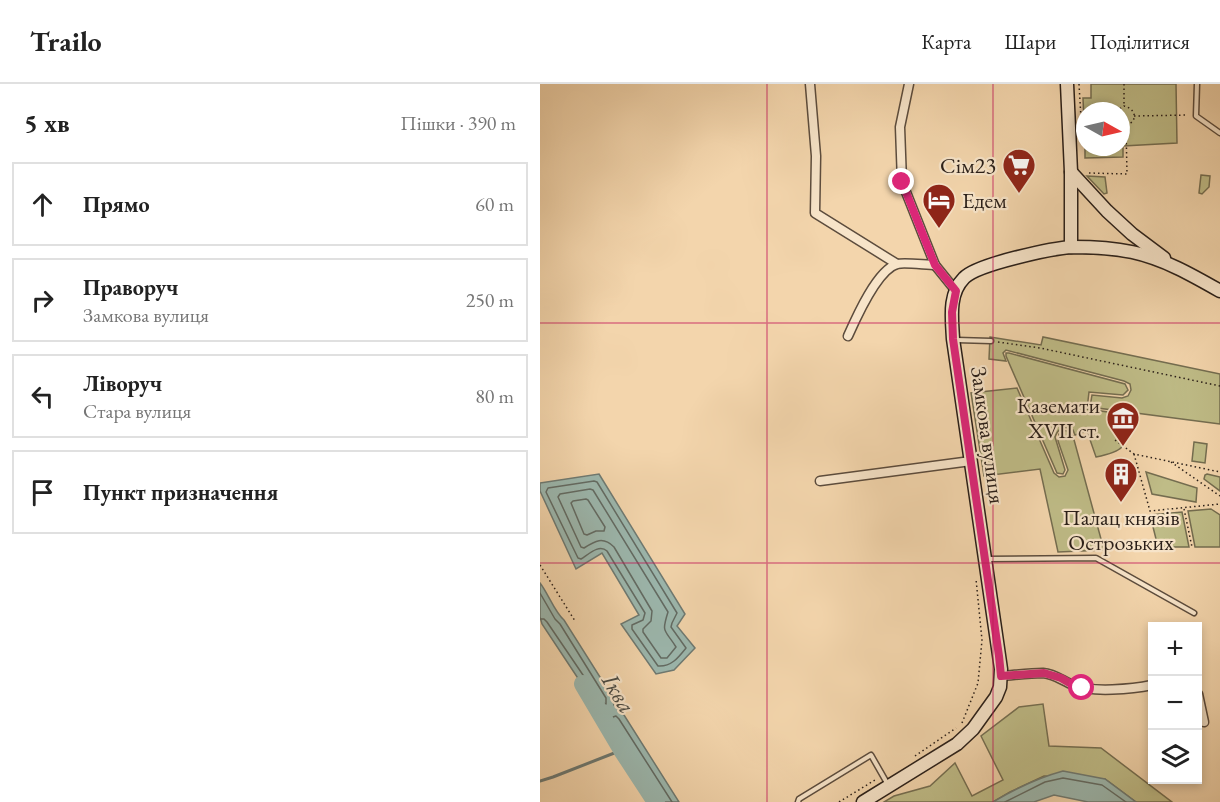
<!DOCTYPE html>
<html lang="uk">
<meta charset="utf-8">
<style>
:root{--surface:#fff;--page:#f2f2f2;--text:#222;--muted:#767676;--line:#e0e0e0}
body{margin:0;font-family:"EB Garamond",serif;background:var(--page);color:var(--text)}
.controls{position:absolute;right:18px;bottom:18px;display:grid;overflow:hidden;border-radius:0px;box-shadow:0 3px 9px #0003}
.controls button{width:54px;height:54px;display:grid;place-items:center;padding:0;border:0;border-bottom:2px solid var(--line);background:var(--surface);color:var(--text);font:30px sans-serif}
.compass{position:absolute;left:536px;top:18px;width:54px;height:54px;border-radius:50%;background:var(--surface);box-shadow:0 3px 9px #0003;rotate:98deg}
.stop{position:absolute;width:18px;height:18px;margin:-14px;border:4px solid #db2777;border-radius:50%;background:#fff}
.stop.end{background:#db2777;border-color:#fff;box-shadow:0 2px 6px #0008}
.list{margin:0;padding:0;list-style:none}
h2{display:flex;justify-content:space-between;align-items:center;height:78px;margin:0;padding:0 24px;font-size:26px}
h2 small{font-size:20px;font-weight:400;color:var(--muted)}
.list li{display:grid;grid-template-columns:39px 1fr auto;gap:18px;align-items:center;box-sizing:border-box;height:84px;margin:0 12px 12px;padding:0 12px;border:2px solid var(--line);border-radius:0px}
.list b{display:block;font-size:22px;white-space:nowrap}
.list p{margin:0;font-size:20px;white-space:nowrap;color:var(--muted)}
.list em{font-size:20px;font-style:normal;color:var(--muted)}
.icon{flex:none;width:33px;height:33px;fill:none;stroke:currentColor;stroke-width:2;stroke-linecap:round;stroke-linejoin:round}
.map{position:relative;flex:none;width:680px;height:718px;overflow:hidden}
header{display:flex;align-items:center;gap:36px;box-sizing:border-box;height:84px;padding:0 30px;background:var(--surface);border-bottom:2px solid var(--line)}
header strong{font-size:28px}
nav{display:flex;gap:33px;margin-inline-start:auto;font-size:21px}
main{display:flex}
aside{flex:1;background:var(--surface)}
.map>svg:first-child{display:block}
</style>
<header>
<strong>Trailo</strong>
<nav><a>Карта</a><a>Шари</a><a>Поділитися</a></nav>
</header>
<main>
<aside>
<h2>5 хв<small>Пішки · 390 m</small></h2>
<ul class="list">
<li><svg class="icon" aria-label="ahead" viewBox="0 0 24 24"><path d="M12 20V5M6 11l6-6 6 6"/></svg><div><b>Прямо</b></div><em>60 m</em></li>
<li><svg class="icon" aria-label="right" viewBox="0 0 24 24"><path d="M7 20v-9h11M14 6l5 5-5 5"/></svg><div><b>Праворуч</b><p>Замкова вулиця</p></div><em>250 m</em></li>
<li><svg class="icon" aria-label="left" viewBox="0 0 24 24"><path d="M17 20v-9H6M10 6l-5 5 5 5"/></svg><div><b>Ліворуч</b><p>Стара вулиця</p></div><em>80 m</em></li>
<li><svg class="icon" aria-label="arrive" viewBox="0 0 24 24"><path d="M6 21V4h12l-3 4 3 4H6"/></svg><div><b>Пункт призначення</b></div></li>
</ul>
</aside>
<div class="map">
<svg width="680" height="718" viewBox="0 0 680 718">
<rect width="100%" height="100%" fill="#f3d5ac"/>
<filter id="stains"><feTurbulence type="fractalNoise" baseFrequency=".00333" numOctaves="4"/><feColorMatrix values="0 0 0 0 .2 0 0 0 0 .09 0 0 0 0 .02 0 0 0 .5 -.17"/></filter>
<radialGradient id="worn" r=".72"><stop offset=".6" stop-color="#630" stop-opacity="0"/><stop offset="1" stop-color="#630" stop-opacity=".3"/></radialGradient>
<g fill="#bfbc87" stroke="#746d50" stroke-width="1.5">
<path d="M551,0H636L637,59L583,62V73L545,74V63H581V27H545V61L543,14H551Z"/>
<path d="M661,91L670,92L669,103L662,110L659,109Z"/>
<path d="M547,92L565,93L567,109L564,110Z"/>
<path d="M450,253L501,261L503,253L680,290V340L550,323L552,311L582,314L588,312L591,306L590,300L584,297L466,266L463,269L466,277L449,275Z"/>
<path d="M466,269H469L585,300L588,306L583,311L549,308L547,325L589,331C585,362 589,366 556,373L547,347L535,351L533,346C525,341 518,344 515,353L525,386L523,390L517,389L466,272Z"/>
<path d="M477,304L514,389L519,393L525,392L528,386L518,357L519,350C524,345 529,346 533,352L564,466L518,468L500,385L444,392L431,309Z"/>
<path d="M654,358L667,360L665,379L652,377Z"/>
<path d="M606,388L657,404L656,418L612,410Z"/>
<path d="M667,390L680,393V407L664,395L665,391Z"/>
<path d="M671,425L680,431V463H655L648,427Z"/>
<path d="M642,428L649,463H618L610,431Z"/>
<path d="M503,620L509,662L561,664L632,718H596L565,695L504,692L470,708L453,718H344L354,712L390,702L415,679L432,712L463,696L441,652L479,623Z"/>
</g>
<g fill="#9cb8af" stroke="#6e7a73" stroke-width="1.5">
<path d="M59,390L145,530L137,542L155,564L134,586L116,590L81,540L99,531L62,469L36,485L0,407V399Z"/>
<path d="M0,499C8,509 15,529 24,536L72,612L74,621L84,631L139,718H116L53,617L2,540L0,533Z"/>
<path d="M523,687L565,695L596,718H548L514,711L494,718H453C475,705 497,694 523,687Z"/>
</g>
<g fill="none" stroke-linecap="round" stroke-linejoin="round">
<g stroke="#626b64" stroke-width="1.5">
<path d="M54,397L57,398L137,529L132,539L131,543L146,564C138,574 131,583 118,582L92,545V541L103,536L105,529L67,467C59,460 49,470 41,475L38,474L6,408L8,404Z"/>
<path d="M50,405L53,406L128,528C121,550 125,545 136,563L127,574H121L103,548V545L111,537L112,527L74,463C63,452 55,457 44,464L41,463L18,413L20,410Z"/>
<path d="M46,415L48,416L65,443L64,447H56L47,451L44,450L31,419L33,417Z"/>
<path d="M0,509L15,535L20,540L66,614V620L62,619L7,538L4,535H0"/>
<path d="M121,718L120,713L72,637L73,633L76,632L79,635L132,718"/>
<path d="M465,718L505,698L523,694L562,701L586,718"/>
</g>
<path stroke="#6e7a73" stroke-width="3" d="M0,697L13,693L82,666"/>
<path stroke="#9cb8af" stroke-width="18" d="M43,600L82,666L116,718"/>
<defs>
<g id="lane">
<path d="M657,0L656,32L680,49"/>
<path d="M417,256L451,257"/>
<path d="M446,475L556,474L654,529"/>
<path d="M258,718L259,715L331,671L347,699"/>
</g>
<g id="street">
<path d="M270,0L276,72L275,129L357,180"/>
<path d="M369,0L360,43L362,98L395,181L416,207"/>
<path d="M308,252C316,234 337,186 357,180C364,178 386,181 395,181"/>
<path d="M280,397L431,377"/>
<path d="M461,592C475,591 489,589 503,589C515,590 523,597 533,601C552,609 593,605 612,601"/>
<path d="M658,610L664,638"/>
</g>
<g id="secondary">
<path d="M527,0L531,88V163"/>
<path d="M531,88L567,127L592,150L624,174"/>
<path d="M323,718L417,660L433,645L456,613L460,603L461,585L413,255C412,235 408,210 424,194C437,180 513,164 533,163C553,163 573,164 592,168C624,175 652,191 680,207"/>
</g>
</defs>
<use href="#lane" stroke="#5c4c3d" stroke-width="7"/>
<use href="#street" stroke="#5c4c3d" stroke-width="11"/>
<use href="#secondary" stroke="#291e18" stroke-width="15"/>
<g stroke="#291e18" stroke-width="1.5" stroke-dasharray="1.5 3" stroke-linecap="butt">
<path d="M539,0L541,34H545"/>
<path d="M584,0V21"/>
<path d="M576,27L584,22C600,26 596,43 581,41"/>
<path d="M594,32L648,31"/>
<path d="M549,89L587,90L586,42"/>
<path d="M458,258L500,264L680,302"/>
<path d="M575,356L594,370L680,388"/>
<path d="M594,370L610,427L680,420"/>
<path d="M631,378L680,412"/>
<path d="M644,425L652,463"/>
<path d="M0,481L35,537"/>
<path d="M422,639L438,599L442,556L436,495"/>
<path d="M375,672L416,644"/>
<path d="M299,718L335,696"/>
</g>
<use href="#lane" stroke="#f7e4c9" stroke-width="4"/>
<use href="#street" stroke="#f7e4c9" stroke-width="8"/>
<use href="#secondary" stroke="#f7e4c9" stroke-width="12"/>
</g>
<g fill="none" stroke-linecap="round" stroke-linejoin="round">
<path stroke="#db2777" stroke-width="8" d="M362,98L395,181L416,207L412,228L413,255L459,572L461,592L504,589L521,594L533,601L542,604"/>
</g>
<path fill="none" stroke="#c2185b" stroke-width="1.5" stroke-opacity="0.55" d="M227,0V718M453,0V718M0,239H680M0,479H680"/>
<defs>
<symbol id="supermarket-pin" viewBox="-11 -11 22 30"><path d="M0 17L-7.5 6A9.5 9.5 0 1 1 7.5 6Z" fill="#8f2418" stroke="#f7e4c9"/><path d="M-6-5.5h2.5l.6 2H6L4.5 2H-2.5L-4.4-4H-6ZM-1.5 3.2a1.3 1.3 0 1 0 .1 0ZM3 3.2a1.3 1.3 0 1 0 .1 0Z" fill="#fff"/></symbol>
<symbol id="hotel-pin" viewBox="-11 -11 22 30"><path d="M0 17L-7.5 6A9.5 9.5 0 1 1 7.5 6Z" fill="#8f2418" stroke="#f7e4c9"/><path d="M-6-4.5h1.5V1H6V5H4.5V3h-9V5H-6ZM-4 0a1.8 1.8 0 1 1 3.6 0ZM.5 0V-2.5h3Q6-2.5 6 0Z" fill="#fff"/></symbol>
<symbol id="museum-pin" viewBox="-11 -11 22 30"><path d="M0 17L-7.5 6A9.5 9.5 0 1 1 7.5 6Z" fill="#8f2418" stroke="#f7e4c9"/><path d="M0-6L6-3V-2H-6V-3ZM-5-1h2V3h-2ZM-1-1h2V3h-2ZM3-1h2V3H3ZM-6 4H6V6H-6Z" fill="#fff"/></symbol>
<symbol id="building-pin" viewBox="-11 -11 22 30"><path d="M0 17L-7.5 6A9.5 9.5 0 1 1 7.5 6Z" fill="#8f2418" stroke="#f7e4c9"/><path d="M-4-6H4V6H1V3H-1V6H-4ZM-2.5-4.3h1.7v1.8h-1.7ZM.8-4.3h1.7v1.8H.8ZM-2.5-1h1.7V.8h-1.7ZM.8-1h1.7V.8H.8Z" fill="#fff"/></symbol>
</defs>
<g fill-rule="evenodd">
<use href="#supermarket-pin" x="460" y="62" width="38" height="52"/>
<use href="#hotel-pin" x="380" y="97" width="38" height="52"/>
<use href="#museum-pin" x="564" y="315" width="38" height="52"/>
<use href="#building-pin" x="562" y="371" width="38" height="52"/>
</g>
<g text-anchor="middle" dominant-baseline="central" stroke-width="4.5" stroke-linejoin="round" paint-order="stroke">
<g font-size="22" fill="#291e18" stroke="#f7e4c9" text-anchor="end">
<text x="456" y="81">Сім23</text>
<text x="422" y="116" text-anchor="start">Едем</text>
<text x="560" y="321">Каземати<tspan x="560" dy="25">XVII ст.</tspan></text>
<text x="581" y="433" text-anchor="middle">Палац князів<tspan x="581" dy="25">Острозьких</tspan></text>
</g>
<g font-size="22" fill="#291e18" stroke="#f7e4c9">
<text transform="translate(448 351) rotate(82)">Замкова вулиця</text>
</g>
<g font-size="24" font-style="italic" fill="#4c4c45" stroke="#f7e4c9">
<text transform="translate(79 609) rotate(59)">Іква</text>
</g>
</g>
<rect width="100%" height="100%" filter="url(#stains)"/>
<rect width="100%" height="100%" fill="url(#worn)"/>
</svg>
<div class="controls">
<button>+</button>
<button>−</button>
<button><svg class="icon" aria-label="layers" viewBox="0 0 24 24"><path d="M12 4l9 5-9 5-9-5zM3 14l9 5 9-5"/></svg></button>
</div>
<svg class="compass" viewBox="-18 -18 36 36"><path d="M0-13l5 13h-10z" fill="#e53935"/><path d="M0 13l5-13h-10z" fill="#767676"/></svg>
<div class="stop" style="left:542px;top:604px"></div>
<div class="stop end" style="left:362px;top:98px"></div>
</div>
</main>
